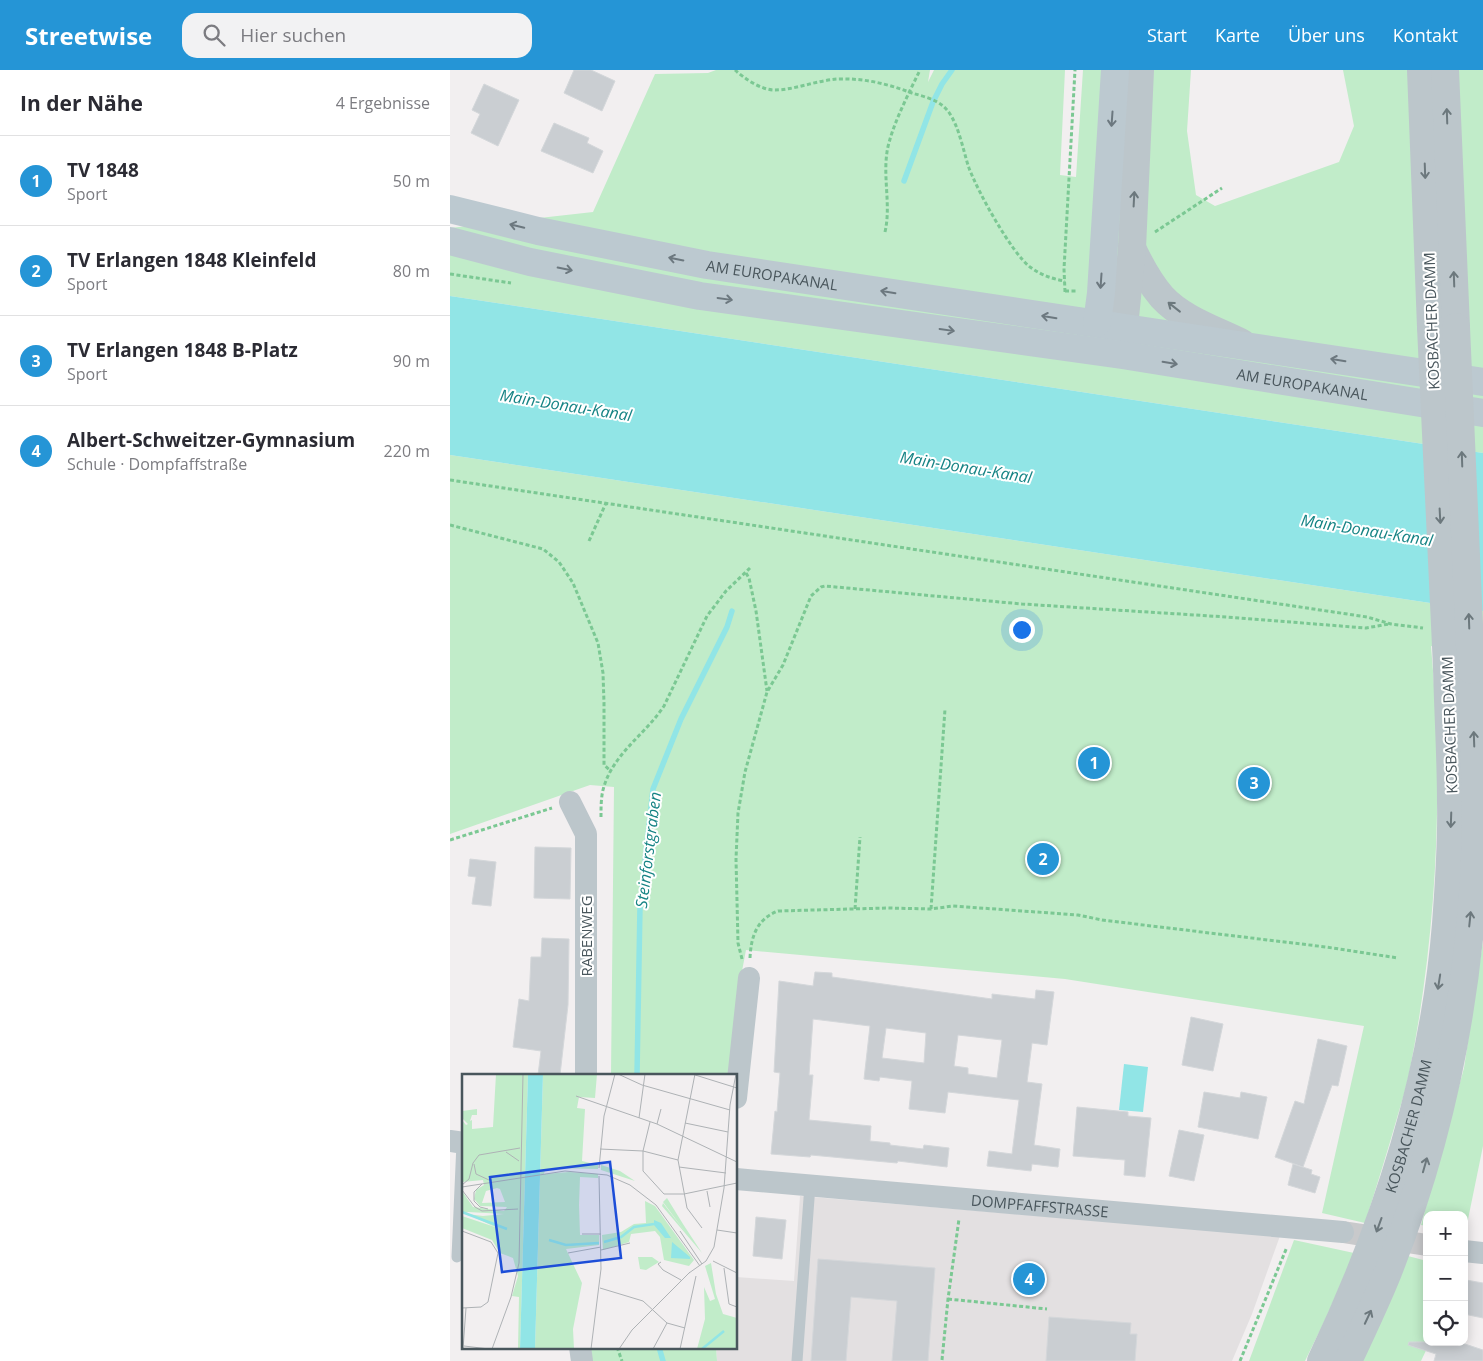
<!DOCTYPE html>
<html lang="de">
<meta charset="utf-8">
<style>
:root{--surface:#fff;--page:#f2f2f3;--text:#2b2b33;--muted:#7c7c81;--line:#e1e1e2;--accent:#2595d6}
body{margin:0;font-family:"Open Sans",sans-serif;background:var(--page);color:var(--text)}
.controls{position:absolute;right:15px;bottom:15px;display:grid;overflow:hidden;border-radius:10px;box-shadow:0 2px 12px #0003}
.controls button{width:45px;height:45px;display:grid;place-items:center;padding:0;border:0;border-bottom:1px solid var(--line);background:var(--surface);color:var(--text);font:25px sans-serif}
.you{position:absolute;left:571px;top:559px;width:18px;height:18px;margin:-12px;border:4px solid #fff;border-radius:50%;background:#1a73e8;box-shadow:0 0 0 8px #1a73e833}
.badge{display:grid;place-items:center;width:32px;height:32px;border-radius:50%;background:var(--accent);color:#fff;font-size:16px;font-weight:700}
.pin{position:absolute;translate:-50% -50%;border:2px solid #fff;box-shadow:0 1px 5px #0006}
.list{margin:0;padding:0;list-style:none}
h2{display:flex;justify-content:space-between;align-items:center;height:65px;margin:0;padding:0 20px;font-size:21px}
h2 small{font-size:16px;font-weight:400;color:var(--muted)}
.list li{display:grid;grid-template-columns:32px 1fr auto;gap:15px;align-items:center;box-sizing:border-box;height:90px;padding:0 20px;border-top:1px solid var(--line)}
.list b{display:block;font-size:19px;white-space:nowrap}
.list p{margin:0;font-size:16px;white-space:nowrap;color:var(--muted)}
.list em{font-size:16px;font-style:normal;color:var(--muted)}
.icon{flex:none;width:28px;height:28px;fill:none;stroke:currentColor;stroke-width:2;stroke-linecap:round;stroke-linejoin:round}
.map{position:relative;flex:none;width:1033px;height:1291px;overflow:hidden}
header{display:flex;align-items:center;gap:30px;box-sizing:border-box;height:70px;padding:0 25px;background:var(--accent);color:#fff}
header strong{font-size:24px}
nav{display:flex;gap:28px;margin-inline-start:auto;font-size:18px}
.search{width:350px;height:45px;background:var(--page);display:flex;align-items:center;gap:12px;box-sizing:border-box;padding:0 18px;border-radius:15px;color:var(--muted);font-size:19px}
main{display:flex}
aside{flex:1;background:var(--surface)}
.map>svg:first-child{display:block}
</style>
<header>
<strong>Streetwise</strong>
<div class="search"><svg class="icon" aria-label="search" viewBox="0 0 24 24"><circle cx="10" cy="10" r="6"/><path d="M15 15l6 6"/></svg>Hier suchen</div>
<nav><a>Start</a><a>Karte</a><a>Über uns</a><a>Kontakt</a></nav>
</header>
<main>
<aside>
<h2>In der Nähe<small>4 Ergebnisse</small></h2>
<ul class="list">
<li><span class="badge">1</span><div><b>TV 1848</b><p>Sport</p></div><em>50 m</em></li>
<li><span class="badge">2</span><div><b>TV Erlangen 1848 Kleinfeld</b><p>Sport</p></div><em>80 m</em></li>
<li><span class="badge">3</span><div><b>TV Erlangen 1848 B-Platz</b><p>Sport</p></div><em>90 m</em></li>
<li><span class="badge">4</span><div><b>Albert-Schweitzer-Gymnasium</b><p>Schule · Dompfaffstraße</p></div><em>220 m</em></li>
</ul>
</aside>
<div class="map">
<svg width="1033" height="1291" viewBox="0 0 1033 1291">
<rect width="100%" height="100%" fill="#f2eff0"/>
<path fill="#e3e0e1" d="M350,1126L830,1166L802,1244L782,1291H267L266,1277H286V1207L344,1211Z"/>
<g fill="#c1ecc9">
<path d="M266,0H480L478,12L484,0H615L610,105L626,107L633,0H741L737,61L746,125L765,136L889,92L904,56L893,0H1033V383L0,226V158L143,142L205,4L258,3Z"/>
<path d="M0,385L1033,541V595L981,576C994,719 987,864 959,1004C956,1019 951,1034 947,1048C937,1083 926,1118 915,1153L872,1143L914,956L615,909L296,880L289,917L279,1005H161L164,717L140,715L0,764Z"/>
<path d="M1033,871V1076L1015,1164L1014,1145H977V1156L971,1155L1014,998Z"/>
<path d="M844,1170L904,1183L876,1248L855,1291H799Z"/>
<path d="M958,1186L977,1191V1272H980L971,1291H912Z"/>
<path d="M130,1277H266L267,1291H132Z"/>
</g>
<g fill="#91e5e6">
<path d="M0,226L1033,383V541L0,385Z"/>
<path d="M674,994L698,997L693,1042L669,1040Z"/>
</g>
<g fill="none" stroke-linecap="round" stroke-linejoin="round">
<g stroke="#91e5e6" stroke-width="5.5">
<path d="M454,111L483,32L492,14L502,0"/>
<path d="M187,1005L190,836L203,719L231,649L277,557L282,541"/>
<path d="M209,1277L213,1291"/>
</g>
</g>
<g fill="#caced2" stroke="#d4d7da" fill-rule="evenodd">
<path d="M124,0H141L165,11L152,41L114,23Z"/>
<path d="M34,14L69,30L48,76L21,63L30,44L22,40Z"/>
<path d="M104,53L139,68L137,73L153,81L143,103L91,81Z"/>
<path d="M85,777L121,778L120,829L84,828Z"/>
<path d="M20,789L46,792L41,836L22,834L26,807L18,806Z"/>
<path d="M92,868L119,869L118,935L110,1005H88L91,981L63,977L69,929L79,931L81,887H91Z"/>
<path d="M365,902L382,903V907L542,929V924L585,929L586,920L604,922L597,975L582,973L577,1012L592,1014L584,1075L610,1079L608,1097L582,1094L581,1101L537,1096L539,1081L562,1084L569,1030L498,1022L495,1043L459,1039L462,1011L430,1007L429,1011L414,1009L420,956L363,949L359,1005H363L359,1050L421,1056L420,1071L440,1073V1075L473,1079L474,1075L499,1078L497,1097L448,1091L447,1093L361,1085L360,1087L321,1084L325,1041L327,1042L330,1003L324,1002L329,911L363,916ZM436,958L476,963L474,993L432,988ZM508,965L552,970L547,1008L518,1004V998L504,996Z"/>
<path d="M741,947L773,954L763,1001L732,995Z"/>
<path d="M868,969L897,976L888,1016L882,1015L853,1097L825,1087L845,1031L854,1034Z"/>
<path d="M754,1022L790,1028L791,1022L817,1027L808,1069L748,1057Z"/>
<path d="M627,1037L678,1042V1046L701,1048L695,1107L674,1105L675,1090L623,1086Z"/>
<path d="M729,1060L754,1065L744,1111L719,1106Z"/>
<path d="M843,1094L862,1100L861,1104L870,1107L865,1123L838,1115Z"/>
<path d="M306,1147L336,1150L332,1189L303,1186Z"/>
<path d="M368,1189L485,1198L478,1291H442L447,1231L401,1227L396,1291H361Z"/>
<path d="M1016,1210L1033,1213V1248L1014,1244V1221Z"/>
<path d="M599,1247L681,1253L680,1264H687L685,1291H596Z"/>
<path d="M959,1272H1009L1033,1280V1291H984L986,1284L958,1275Z"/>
</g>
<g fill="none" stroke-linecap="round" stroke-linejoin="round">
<path stroke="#c8c9cb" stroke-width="22" stroke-dasharray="22 11" stroke-linecap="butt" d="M893,1162L977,1175"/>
<g stroke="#7bc893" stroke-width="3" stroke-dasharray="4 2.5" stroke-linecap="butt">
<path d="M285,0C295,9 311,20 325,20C344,20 368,10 388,9C414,8 438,14 462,23C472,26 485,29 493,36C508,48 513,81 519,98C528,122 561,182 580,197C591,205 602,209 615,211"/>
<path d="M435,162C441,136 433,109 437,82C441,57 459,23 470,0"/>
<path d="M705,162L772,118"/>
<path d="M0,204L61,213"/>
<path d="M615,221H628"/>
<path d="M615,222L614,199L625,0"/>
<path d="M0,410L917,547L941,554L973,558"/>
<path d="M0,455L93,479L109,492L123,513L148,573L153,603L154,633V695L161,701"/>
<path d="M139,471L156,433"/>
<path d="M296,503L299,508L306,541L317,621"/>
<path d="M151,747C151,738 151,728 153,720C162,684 195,665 214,636L257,546L276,521L300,498"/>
<path d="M0,770L102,738"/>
<path d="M405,839L410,767"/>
<path d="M481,839L495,639"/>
<path d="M300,888C301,866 307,849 328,841L437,838L481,839L503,836L628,845L652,850L876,877L948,888"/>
<path d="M292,889L288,873L286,789L288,743L295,702L317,622L333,595L361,526L371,517L375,516L572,534L776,547L916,558L939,554"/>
<path d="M498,1229L597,1239"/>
<path d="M167,1277L172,1291"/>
<path d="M492,1290L498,1229L509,1149"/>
<path d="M790,1291L837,1177"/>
</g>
<g stroke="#bcc6cb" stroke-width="11">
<path d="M7,1187L12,1073"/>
<path d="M347,1291L360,1115"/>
</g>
<g stroke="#bcc6cb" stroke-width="22">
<path d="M120,732L136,764V1005"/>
<path d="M286,1028L299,908"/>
<path d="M0,1071L14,1073"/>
<path id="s1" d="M286,1109L893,1162"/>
<path d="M1014,1181L1033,1183"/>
<path d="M130,1277L132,1291"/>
</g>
<g stroke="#bcc6cb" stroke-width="28">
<path d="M971,0L981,257"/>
<path d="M995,0L1006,257"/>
<path d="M682,178C690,195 699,212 712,227C732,249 766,260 792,273"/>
<path d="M674,257L682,178L690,0"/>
<path id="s2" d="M871,1291C936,1155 984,1005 996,854C999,814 1002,773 1001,733C1001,687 998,642 997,597"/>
<path d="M898,1291C912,1261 926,1232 938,1202C988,1076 1016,942 1024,808C1028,739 1024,669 1021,600"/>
</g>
<g stroke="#bcc9d0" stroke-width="28">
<path id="s3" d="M0,139L88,161L257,195L1033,312"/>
<path id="s4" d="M0,171L80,192L250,226L672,285L1033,343"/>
<path d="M647,253L651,223L665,0"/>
</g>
<g stroke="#bcc6cb" stroke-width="28">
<path d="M981,257L997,597"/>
<path d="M1006,257L1021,600"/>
</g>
</g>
<defs><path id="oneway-shaft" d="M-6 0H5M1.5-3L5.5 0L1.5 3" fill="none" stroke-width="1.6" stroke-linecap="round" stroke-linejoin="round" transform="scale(1.25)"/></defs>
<g stroke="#6c787d">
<use href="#oneway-shaft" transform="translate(997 46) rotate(-92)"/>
<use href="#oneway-shaft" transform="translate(975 101) rotate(88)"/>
<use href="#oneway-shaft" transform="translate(684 129) rotate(-87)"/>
<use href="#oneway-shaft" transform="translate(1004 209) rotate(-92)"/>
<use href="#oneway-shaft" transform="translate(724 237) rotate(-142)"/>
<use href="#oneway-shaft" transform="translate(1012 389) rotate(-92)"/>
<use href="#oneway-shaft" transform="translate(990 446) rotate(87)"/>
<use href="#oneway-shaft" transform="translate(1019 551) rotate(-92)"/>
<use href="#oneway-shaft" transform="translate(1024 669) rotate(-92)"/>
<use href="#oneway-shaft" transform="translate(1001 750) rotate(92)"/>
<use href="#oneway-shaft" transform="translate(1020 849) rotate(-84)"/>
<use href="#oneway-shaft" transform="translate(989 912) rotate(99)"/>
<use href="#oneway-shaft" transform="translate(975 1095) rotate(-74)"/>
<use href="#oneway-shaft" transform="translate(929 1155) rotate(110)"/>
<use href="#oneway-shaft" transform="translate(918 1247) rotate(-65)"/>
</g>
<g stroke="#6c787f">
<use href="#oneway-shaft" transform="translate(662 49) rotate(94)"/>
<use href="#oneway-shaft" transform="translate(67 156) rotate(-166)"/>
<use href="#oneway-shaft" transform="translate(226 189) rotate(-169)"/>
<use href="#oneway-shaft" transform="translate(115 199) rotate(11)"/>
<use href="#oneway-shaft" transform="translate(651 211) rotate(94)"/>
<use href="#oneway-shaft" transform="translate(438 222) rotate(-171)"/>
<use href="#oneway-shaft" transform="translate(275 229) rotate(8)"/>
<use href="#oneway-shaft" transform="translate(599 247) rotate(-171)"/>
<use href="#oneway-shaft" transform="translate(497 260) rotate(8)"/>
<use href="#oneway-shaft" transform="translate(888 290) rotate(-171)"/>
<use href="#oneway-shaft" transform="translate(720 293) rotate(9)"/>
</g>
<g text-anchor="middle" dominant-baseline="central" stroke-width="4" stroke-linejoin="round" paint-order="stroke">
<g font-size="15" fill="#49565c" stroke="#fff">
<text stroke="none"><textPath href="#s3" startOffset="329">AM EUROPAKANAL</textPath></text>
<text transform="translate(981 251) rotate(-92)">KOSBACHER DAMM</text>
<text stroke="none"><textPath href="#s4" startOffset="865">AM EUROPAKANAL</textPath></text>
<text transform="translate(999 655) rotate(-92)">KOSBACHER DAMM</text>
<text transform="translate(136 866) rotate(-90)">RABENWEG</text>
<text stroke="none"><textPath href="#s2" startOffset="251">KOSBACHER DAMM</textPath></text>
<text stroke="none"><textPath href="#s1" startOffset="305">DOMPFAFFSTRASSE</textPath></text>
</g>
<g font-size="16" font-style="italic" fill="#158384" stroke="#fff">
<text transform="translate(116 335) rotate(9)">Main-Donau-Kanal</text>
<text transform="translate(516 397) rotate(9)">Main-Donau-Kanal</text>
<text transform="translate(917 460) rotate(9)">Main-Donau-Kanal</text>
<text transform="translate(198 780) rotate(-83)">Steinforstgraben</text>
</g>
</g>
<g transform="translate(12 1004)">
<rect width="275" height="275" fill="#f2eff0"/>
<path d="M34,0H66L58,275H56L57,223L50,222L56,202L51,184L38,179L30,166L0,154V142L33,153L5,140L21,142L42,140L6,138L0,140V117L11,133L42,137L45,133L18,132L12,125L14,116L22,111L21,106L0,108V46L4,51L6,50L0,44V37L15,35V41H10L8,47L10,46V55L31,53ZM35,114L38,115L43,128L20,129L24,117ZM81,0H135L133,24L117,23L115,34L123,35L120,87L136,91V95L93,94L83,96L82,100L107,98L136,100V104L118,103L117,131L118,161H137V171L104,175L120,209L111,255L112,275H73ZM139,91L158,97L173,107L139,96ZM205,124L221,150L240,179L200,132L201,129L224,159L201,128ZM183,127L193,132L232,186L227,192L202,186L198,163L193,157L169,160L167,168L141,176L140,161L159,158L172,150L184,149ZM176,183H190L197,188L184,196L178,195ZM249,189L254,220L261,240L275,244V275H235L243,245L242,213L248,227L253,225L243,192Z" fill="#c1ecc9" fill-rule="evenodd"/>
<path d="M66,0H81L73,275H58ZM192,146L199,149L209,164H203L192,151ZM210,168L228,183V185L209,184Z" fill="#91e5e6"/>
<path fill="none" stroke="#91e5e6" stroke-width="2.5" d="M0,138L45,155M87,166L104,171L137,169M142,168L159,163L172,153L192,150M240,275L262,257"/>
<path fill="none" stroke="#aeb2b5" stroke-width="1" d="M156,0L180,11L268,36M230,0L275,14M233,0L216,86L225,134L240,154M114,22L195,50L275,88M177,44L183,0M188,48L181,77V97L202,120H222L275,109M223,49L266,58M195,50L199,35M138,75L181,77L216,86M44,78L57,87M12,90L14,100L27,106M217,93L264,99M137,94L142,42L153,0M20,110L12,118V127L18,133L26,135M0,111L7,105L11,89L17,81L58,74M0,113L103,97L145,101L168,111L194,131L238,192M0,116L13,133L20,137L56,135M245,117L248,133M255,156L275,159M0,157L29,168L36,179L26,228L19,233L0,234M218,157L240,190M120,160H139M139,176L168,169M106,179L139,173M251,187L275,199M199,188L196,190L201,196L219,206M262,194L267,230L275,233M227,199L244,187L252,173L262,114L268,31L274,0M138,214L181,227L205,249L223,254M2,272L27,275M1,275L4,234M30,275L49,223L57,189L61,0M129,275L139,195L137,102M157,275L170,256L228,198M191,275L205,249M218,275L234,202"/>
<path fill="#1d4ed8" fill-opacity="0.15" stroke="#1d4ed8" stroke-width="2.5" d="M148,88L159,184L40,198L28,103Z"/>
<rect width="275" height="275" fill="none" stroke="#49565c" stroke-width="2.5"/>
</g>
</svg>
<div class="controls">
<button>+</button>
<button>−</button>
<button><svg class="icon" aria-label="locate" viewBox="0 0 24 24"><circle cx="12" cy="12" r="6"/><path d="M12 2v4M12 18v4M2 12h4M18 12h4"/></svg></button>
</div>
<div class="you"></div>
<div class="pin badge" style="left:644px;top:693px">1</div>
<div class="pin badge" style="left:593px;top:789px">2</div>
<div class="pin badge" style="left:804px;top:713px">3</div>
<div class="pin badge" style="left:579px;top:1209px">4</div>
</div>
</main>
